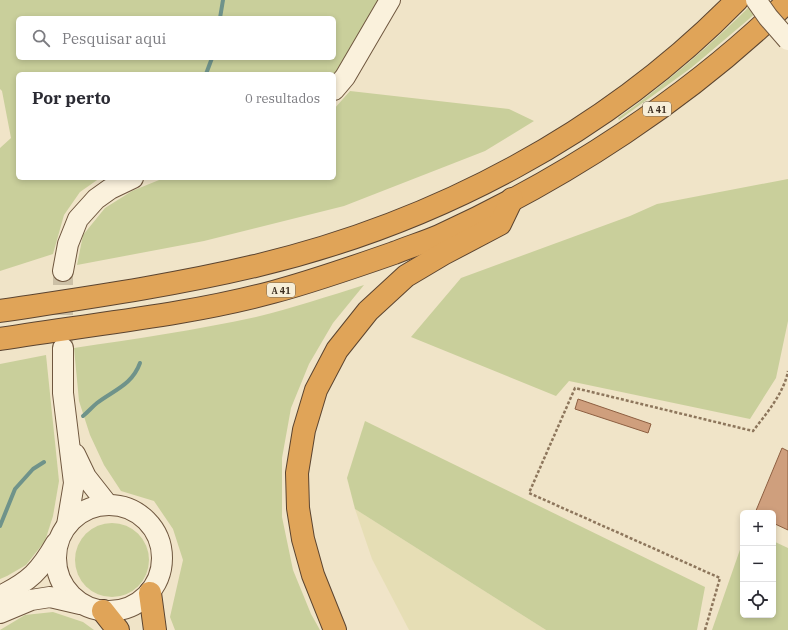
<!DOCTYPE html>
<html lang="pt">
<meta charset="utf-8">
<style>
:root{--surface:#fff;--page:#f2f2f3;--text:#2b2b33;--muted:#7c7c81;--line:#e1e1e2}
body{margin:0;font-family:"IBM Plex Serif",serif;background:var(--page);color:var(--text)}
.controls{position:absolute;right:12px;bottom:12px;display:grid;overflow:hidden;border-radius:6px;box-shadow:0 2px 6px #0003}
.controls button{width:36px;height:36px;display:grid;place-items:center;padding:0;border:0;border-bottom:1px solid var(--line);background:var(--surface);color:var(--text);font:20px sans-serif}
.list{margin:0;padding:0;list-style:none}
h2{display:flex;justify-content:space-between;align-items:center;height:52px;margin:0;padding:0 16px;font-size:17px}
h2 small{font-size:13px;font-weight:400;color:var(--muted)}
.icon{flex:none;width:22px;height:22px;fill:none;stroke:currentColor;stroke-width:2;stroke-linecap:round;stroke-linejoin:round}
.map{position:relative;flex:none;width:788px;height:630px;overflow:hidden}
.search{position:absolute;background:var(--surface);box-shadow:0 2px 6px #0003;left:16px;top:16px;width:320px;height:44px;display:flex;align-items:center;gap:10px;box-sizing:border-box;padding:0 14px;border-radius:6px;color:var(--muted);font-size:15px}
.panel{position:absolute;background:var(--surface);box-shadow:0 2px 6px #0003;left:16px;top:72px;width:320px;height:108px;border-radius:6px}
.map>svg:first-child{display:block}
</style>
<div class="map">
<svg width="788" height="630" viewBox="0 0 788 630">
<rect width="100%" height="100%" fill="#f0e4c8"/>
<path fill="#e6deb5" d="M355,509L546,630H409L372,559Z"/>
<g fill="#c9cf9b" fill-rule="evenodd">
<path d="M0,0H378L334,75V74H18V178H100L80,192L64,215L53,254L0,271V148L11,138L2,91L0,89ZM18,18H334V58H18Z"/>
<path d="M756,0H769L749,19L691,68L619,120L618,118C667,83 713,43 756,0Z"/>
<path d="M350,91L509,109L534,121L485,151L344,206L204,241L77,265L83,235L105,208L132,191L164,178H334V109Z"/>
<path d="M788,179V321L776,378L750,419L569,381L556,396L411,337L461,278L630,216L657,204Z"/>
<path d="M364,285L333,323L309,364L291,408L282,458V517L293,570L311,614L320,630H175L170,617L183,560L173,529L154,501L121,491L104,465L90,435L79,401L74,348C135,339 196,330 256,317C293,308 329,296 364,285Z"/>
<path d="M46,355L59,481L53,516L45,541L26,565L7,576L0,579V364Z"/>
<path d="M365,421L705,587L697,630H546L355,509L347,478Z"/>
<circle cx="112" cy="560" r="37"/>
<path d="M743,541V615H773V541L788,548V630H712Z"/>
<path d="M53,612L83,622L94,630H0L25,615Z"/>
</g>
<g fill="none" stroke-linecap="round" stroke-linejoin="round">
<g stroke="#6f938a" stroke-width="4">
<path d="M220,18L223,0"/>
<path d="M206,74L212,58"/>
<path d="M83,416C88,412 92,407 97,403C114,390 132,385 140,363"/>
<path d="M0,526L15,489L33,469L44,462"/>
</g>
</g>
<g fill="#cf9f7d" stroke="#8d5f41">
<path d="M578,399L651,424L648,433L575,409Z"/>
<path d="M782,448L788,451V530L773,523V513H755Z"/>
</g>
<g fill="none" stroke-linecap="round" stroke-linejoin="round">
<path stroke="#ccc0a6" stroke-width="20" stroke-dasharray="20 10" stroke-linecap="butt" d="M63,345V271"/>
<defs>
<g id="secondary">
<path d="M334,90L345,77L390,0"/>
<path d="M63,271L68,244L78,219L96,199L110,189L133,178"/>
<path d="M63,348V393L74,483L67,525"/>
<path d="M75,454L86,477L108,505"/>
<circle cx="109" cy="558" r="53"/>
<path d="M0,596C30,581 40,571 56,543"/>
<path d="M0,613L31,600L50,597L80,604"/>
</g>
<g id="highway">
<path d="M0,311C85,298 171,286 255,266C436,223 607,133 737,0"/>
<path d="M0,339C91,324 184,316 273,292C314,281 354,267 394,253C409,247 425,242 439,236C565,179 690,97 788,1"/>
<path d="M150,593L155,630"/>
<path d="M103,611L118,630"/>
<path d="M335,630L313,575L303,539L298,508L297,473L304,430L316,390L337,350L368,311L406,276L443,254L500,224L512,199"/>
</g>
</defs>
<use href="#secondary" stroke="#6f573f" stroke-width="22"/>
<use href="#highway" stroke="#5b4430" stroke-width="24"/>
<path stroke="#8d765c" stroke-width="2.5" stroke-dasharray="3 2" stroke-linecap="butt" d="M705,630L720,578L529,493L575,388L753,431C766,414 784,393 788,371"/>
<use href="#secondary" stroke="#faf1dc" stroke-width="20"/>
<use href="#highway" stroke="#e0a458" stroke-width="22"/>
<defs>
<path id="secondary-bridge" d="M756,0L768,17L788,40"/>
</defs>
<use href="#secondary-bridge" stroke="#6f573f" stroke-width="22" stroke-linecap="butt"/>
<use href="#secondary-bridge" stroke="#faf1dc" stroke-width="20"/>
</g>
<g text-anchor="middle" dominant-baseline="central" stroke-width="3.5" stroke-linejoin="round" paint-order="stroke">
<g fill="#f7eed8" stroke="#756857" stroke-width="1">
<rect x="643" y="102" width="28" height="14" rx="3"/>
<rect x="267" y="283" width="28" height="14" rx="3"/>
</g>
<g font-size="9" font-weight="bold" fill="#3d2e20">
<text x="657" y="109">A 41</text>
<text x="281" y="290">A 41</text>
</g>
</g>
</svg>
<div class="controls">
<button>+</button>
<button>−</button>
<button><svg class="icon" aria-label="locate" viewBox="0 0 24 24"><circle cx="12" cy="12" r="6"/><path d="M12 2v4M12 18v4M2 12h4M18 12h4"/></svg></button>
</div>
<div class="search"><svg class="icon" aria-label="search" viewBox="0 0 24 24"><circle cx="10" cy="10" r="6"/><path d="M15 15l6 6"/></svg>Pesquisar aqui</div>
<section class="panel">
<h2>Por perto<small>0 resultados</small></h2>
<ul class="list">
</ul>
</section>
</div>
